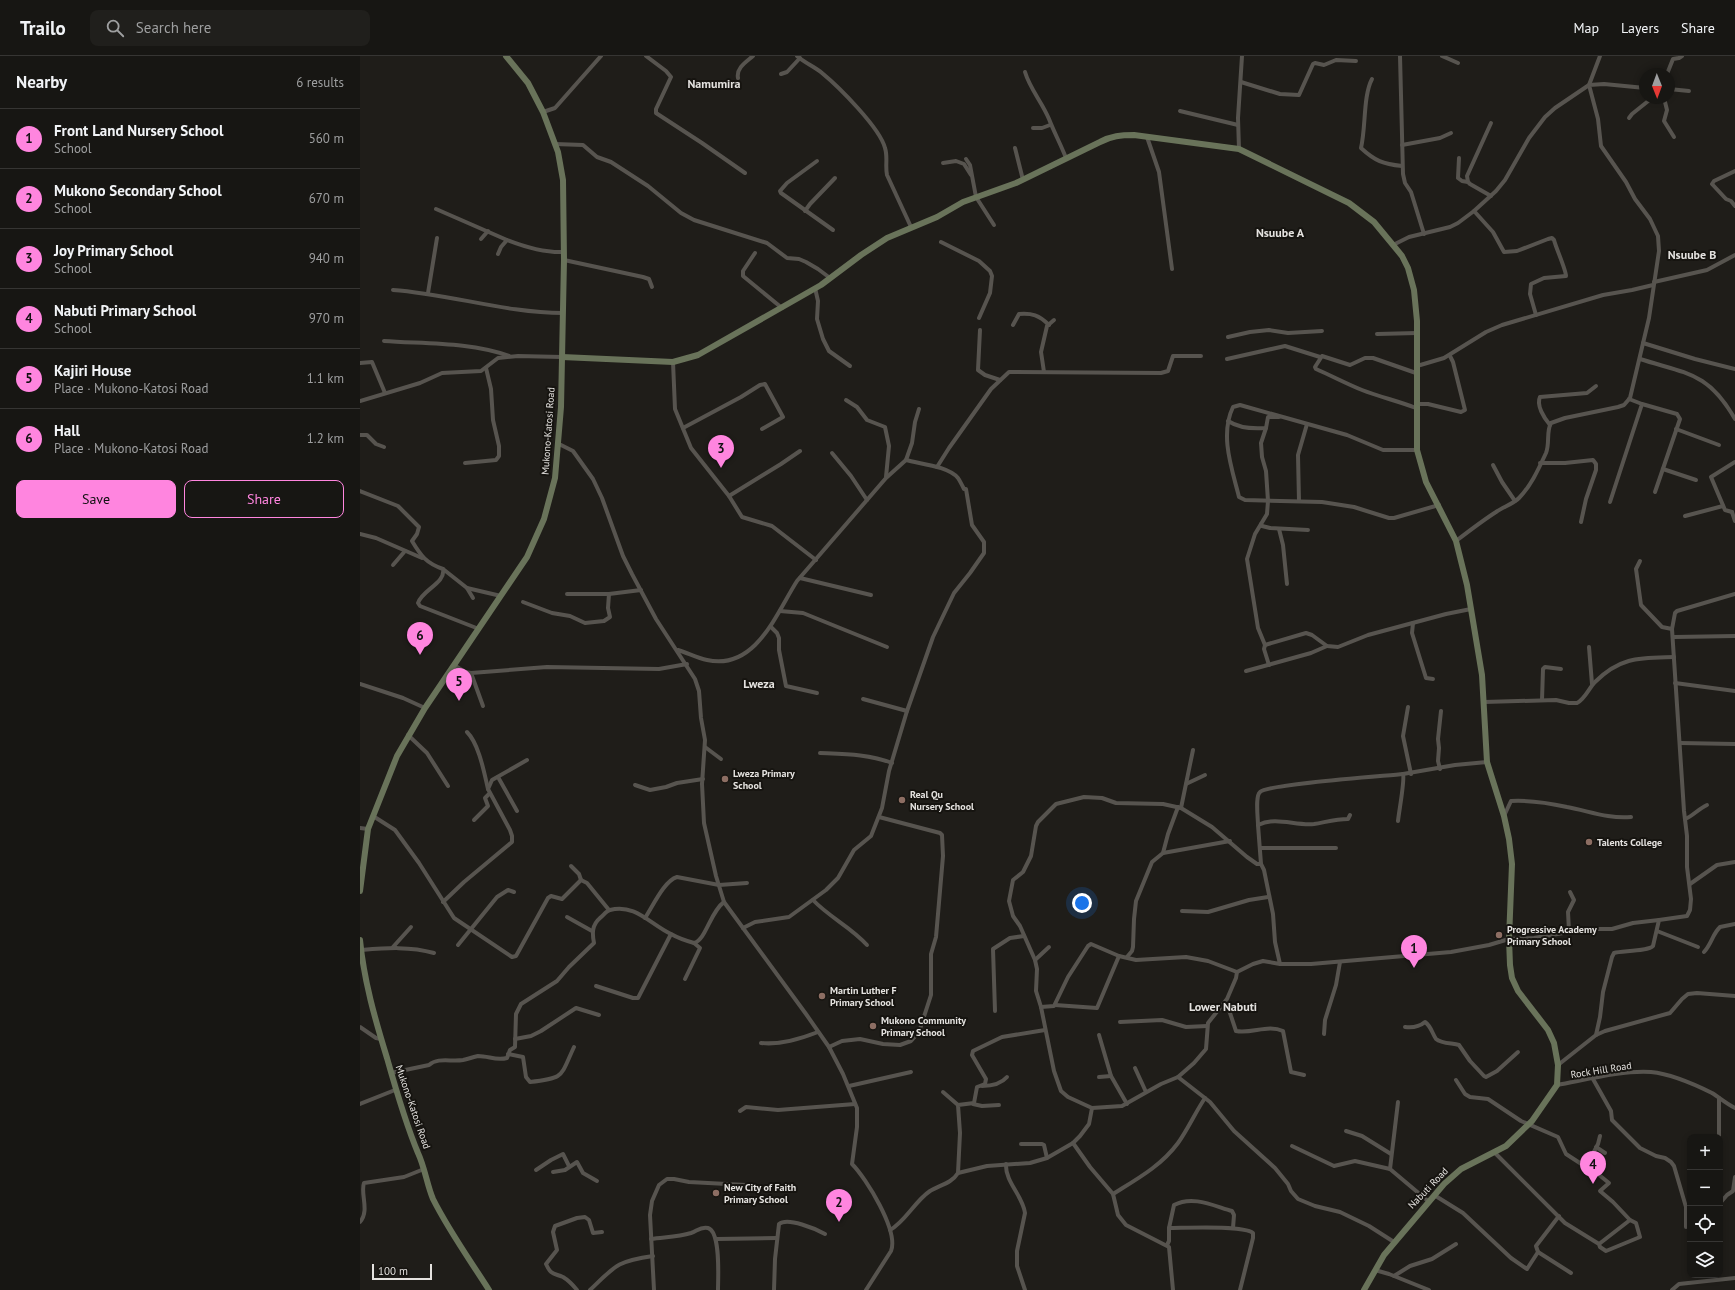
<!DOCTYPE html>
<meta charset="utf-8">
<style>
:root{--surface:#171613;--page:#201f1c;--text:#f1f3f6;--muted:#9e9fa0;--line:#363533;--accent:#ff85df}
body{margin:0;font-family:"PT Sans",sans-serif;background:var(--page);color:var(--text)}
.controls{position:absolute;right:12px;bottom:12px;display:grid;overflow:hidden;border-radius:8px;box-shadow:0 2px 6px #0003}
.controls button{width:36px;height:36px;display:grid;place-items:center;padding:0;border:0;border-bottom:1px solid var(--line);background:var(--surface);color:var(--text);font:20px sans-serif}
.compass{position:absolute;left:1279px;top:12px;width:36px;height:36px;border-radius:50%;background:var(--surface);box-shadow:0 2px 6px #0003;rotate:179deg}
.scale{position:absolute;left:12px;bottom:10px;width:60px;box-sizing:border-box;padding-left:4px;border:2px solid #e4e2df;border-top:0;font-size:11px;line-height:14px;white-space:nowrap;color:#e4e2df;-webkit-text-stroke:3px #161410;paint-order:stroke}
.you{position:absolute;left:722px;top:847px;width:14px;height:14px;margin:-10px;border:3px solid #fff;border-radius:50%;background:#1a73e8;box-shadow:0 0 0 6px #1a73e833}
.badge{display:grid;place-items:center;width:26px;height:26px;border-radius:50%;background:var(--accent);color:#111;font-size:13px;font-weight:700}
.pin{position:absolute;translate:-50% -33px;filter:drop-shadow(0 1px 2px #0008)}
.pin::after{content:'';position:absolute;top:21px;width:14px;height:12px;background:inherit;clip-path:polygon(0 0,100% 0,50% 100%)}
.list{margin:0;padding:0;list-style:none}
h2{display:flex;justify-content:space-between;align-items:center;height:52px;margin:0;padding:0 16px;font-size:17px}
h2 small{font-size:13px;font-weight:400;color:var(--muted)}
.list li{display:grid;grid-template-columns:26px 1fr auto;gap:12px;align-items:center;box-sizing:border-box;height:60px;padding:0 16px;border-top:1px solid var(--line)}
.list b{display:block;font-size:15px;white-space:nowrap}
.list p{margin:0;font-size:13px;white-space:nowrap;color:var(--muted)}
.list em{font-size:13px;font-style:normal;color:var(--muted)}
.actions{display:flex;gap:8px;padding:12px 16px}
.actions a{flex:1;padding:9px 0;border:1px solid var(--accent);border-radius:8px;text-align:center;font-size:14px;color:var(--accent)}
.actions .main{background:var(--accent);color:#111}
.icon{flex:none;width:22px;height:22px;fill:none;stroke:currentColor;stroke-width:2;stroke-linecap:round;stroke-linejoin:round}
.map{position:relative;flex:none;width:1375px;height:1234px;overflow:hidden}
header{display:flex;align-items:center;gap:24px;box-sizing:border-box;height:56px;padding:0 20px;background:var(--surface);border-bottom:1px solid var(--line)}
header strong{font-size:19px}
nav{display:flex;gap:22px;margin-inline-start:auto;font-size:14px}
.search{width:280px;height:36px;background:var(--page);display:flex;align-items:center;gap:10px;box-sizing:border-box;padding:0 14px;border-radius:8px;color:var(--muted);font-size:15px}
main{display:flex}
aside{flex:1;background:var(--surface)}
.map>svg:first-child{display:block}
</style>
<header>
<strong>Trailo</strong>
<div class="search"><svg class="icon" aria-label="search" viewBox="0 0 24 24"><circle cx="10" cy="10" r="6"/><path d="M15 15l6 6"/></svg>Search here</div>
<nav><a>Map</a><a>Layers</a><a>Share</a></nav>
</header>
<main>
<aside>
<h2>Nearby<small>6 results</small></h2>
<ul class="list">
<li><span class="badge">1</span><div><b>Front Land Nursery School</b><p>School</p></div><em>560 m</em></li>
<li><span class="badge">2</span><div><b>Mukono Secondary School</b><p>School</p></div><em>670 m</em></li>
<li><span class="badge">3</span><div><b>Joy Primary School</b><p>School</p></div><em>940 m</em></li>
<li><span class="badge">4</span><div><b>Nabuti Primary School</b><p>School</p></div><em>970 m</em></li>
<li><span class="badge">5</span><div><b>Kajiri House</b><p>Place · Mukono-Katosi Road</p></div><em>1.1 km</em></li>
<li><span class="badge">6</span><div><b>Hall</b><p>Place · Mukono-Katosi Road</p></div><em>1.2 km</em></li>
</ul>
<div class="actions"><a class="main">Save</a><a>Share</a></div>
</aside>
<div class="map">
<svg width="1375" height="1234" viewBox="0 0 1375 1234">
<rect width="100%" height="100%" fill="#1f1d19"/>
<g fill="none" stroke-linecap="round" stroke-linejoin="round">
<g stroke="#57544f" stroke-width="4">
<path d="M286,0L306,15L311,21L296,53V57L342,87L385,117"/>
<path d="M437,0C445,7 455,11 462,17C479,31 520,72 525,92C528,101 525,110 527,119L551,171"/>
<path d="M1040,0L1043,118L1045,127L1051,136L1064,178"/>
<path d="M1082,0L1098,7"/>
<path d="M665,16C670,33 682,46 689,63C694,76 701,89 706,102"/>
<path d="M421,18L427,16L440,2"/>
<path d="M1307,18L1313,3L1319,2L1322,0"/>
<path d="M378,22C376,12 386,6 393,0"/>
<path d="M1012,23C1003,40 1006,71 1001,92C1015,105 1023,108 1042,110"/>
<path d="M881,26L920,38L939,39L953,8L955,7L964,9L976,4L996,5"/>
<path d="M1309,33L1329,35"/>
<path d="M1304,42L1307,54L1304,65L1314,81"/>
<path d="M820,55L878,69"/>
<path d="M183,56L195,52L241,0"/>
<path d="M1269,62L1272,58L1292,42"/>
<path d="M1131,67L1107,120L1108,126L1110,128L1131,140"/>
<path d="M673,72H682L690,69"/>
<path d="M787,81L799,116L812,213"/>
<path d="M195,88L223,89L237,101L251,106L288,130L321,157L334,164L407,187L427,202L439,203L446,206L458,213L470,222"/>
<path d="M1042,89L1080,82L1091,77"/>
<path d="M655,92L663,124"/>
<path d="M879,93L878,62L882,0"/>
<path d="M1099,102L1098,122L1102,125L1108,126"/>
<path d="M606,103L610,109L616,141L634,169"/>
<path d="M457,105L427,127L420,135L421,137L473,174"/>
<path d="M583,107L596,105L604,108L611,119"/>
<path d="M1375,115L1354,125L1352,128L1366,143L1371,145L1375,150"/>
<path d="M76,153L147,184L141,191L138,198"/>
<path d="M445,155L450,148L475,122"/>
<path d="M1114,155L1133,176L1144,196L1157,195L1188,183L1192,182L1194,184C1196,192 1206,214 1206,220L1184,222L1171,228L1170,238L1176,259"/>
<path d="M121,183L128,175"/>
<path d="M147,184C165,191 185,197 204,196"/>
<path d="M581,186L619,205L630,215L632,220L630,237L619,262"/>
<path d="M1033,189L1049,181L1090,171L1098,167L1114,155L1136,135L1145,124L1169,82L1185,61L1195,52L1229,29L1240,0"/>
<path d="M395,197L383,215V220L422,252"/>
<path d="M204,204L283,221L289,223L292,231"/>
<path d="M1294,226L1347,214L1375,199"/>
<path d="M455,232L458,245L457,263L463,283L469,295L490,310"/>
<path d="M33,234C90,238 146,257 203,257"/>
<path d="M68,237L77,182"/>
<path d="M653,269L659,258C672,257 679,259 689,269"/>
<path d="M620,274L618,314L625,319L640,324"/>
<path d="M1017,278L1057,277"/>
<path d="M868,281L890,276L909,274L928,277L962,275"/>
<path d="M24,285C65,288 110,286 149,300"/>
<path d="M1283,287L1335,303L1375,313"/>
<path d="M867,303L925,290L960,301"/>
<path d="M1280,303C1327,318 1348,316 1375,363"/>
<path d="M313,306L315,353L331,392L369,440L382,461L412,470L456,504"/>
<path d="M0,307L12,306L25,337"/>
<path d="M1057,310L1084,302L1126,276L1142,269L1243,239L1272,234L1293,229"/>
<path d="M684,316L681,296L687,270L694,264"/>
<path d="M486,344L497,351L507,364L525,371L529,390L526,421"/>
<path d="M0,345L60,327L82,317L121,315L138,302L158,300L202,301"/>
<path d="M1056,348H1068L1101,356L1105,354L1093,306L1090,300"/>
<path d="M1282,348L1317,358L1320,363L1295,436"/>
<path d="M1056,352C1038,345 1020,341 1002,334C987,328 972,320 956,313L955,311L962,300L990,309L1005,302H1013L1056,317"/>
<path d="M868,365C879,372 894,373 906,372L908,361H919"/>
<path d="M1190,369C1184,362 1176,349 1180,341L1227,337L1236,330"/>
<path d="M323,372L381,341L400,329L405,328L423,361L402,373"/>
<path d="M906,372L901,387L902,401L906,415L908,445L907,458L895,478L887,503L898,572L905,589L904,593L909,609"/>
<path d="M1316,373L1359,389"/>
<path d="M0,379H7L16,388L24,391"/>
<path d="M199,388L213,395L233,423L242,442L263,500L272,518L296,563L335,623L339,635L341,662L345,684L342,728L344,767L356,820L364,846L446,958L469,991L483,1018L497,1052V1071L492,1108C506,1122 539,1175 531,1195L506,1234"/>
<path d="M1057,394H1023L987,379L880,349L873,351C860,378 871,410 878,437L879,441L885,444L962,446L994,451L1029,462H1034L1079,449"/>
<path d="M472,397L491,420L507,444"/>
<path d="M105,407L136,404L139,400V390L133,364L131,333L126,312"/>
<path d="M1180,407H1205L1233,404L1236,408V414L1226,443L1221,466"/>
<path d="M1133,409L1142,426L1155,445"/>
<path d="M577,411L589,392L631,333L649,316L801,317L808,315L813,300H841"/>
<path d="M1303,413L1336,424"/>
<path d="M0,435L38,450L59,471L57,478L52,485C61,500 66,507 83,513C86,527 62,534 58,547L60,550L119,573"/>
<path d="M369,440L421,408L440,395"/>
<path d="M939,445L938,399L947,368"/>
<path d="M1250,446L1282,348L1269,343"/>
<path d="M1372,456L1365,454L1351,421L1375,406"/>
<path d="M1372,456L1375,465"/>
<path d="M1325,460L1363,450"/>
<path d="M901,468L902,470L910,472L948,474"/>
<path d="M919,473L923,489L927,528"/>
<path d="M0,478L16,482L62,502"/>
<path d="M1096,485C1109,475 1122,465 1136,456C1143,451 1153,448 1159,442C1171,430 1179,412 1186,397C1190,387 1186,376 1191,367L1205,362L1258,351L1264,349L1270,342L1289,262L1299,195L1298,180L1290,163L1275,143L1266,126L1241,90L1238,63L1229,29L1244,28L1285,32"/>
<path d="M1280,505L1276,513L1281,549L1302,571L1312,573"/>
<path d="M33,509L45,495"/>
<path d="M83,513L107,532L113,542"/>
<path d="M440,522L511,539"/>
<path d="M107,532L141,540"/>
<path d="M207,538H249L281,534"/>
<path d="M163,546L192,557L210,560L225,567L244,565L250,561L248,552L249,538"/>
<path d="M420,555L443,557L527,591"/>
<path d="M1053,567L1052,577L1066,622L1073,623"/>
<path d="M411,571L417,577L419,582V594L426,630L457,637"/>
<path d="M1314,581L1375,580"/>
<path d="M905,589L946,577L952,579L967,590L978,591L1008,579L1086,558L1111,553"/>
<path d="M1229,591L1232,628"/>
<path d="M318,594C328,597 337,602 347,604C396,615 417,556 437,525L526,422L546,404L552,387L555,366L559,353"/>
<path d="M94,609L105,616L111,617L187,611L299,613L327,608"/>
<path d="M886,615L951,597L967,590"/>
<path d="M111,617L123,650"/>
<path d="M1315,627L1375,635"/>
<path d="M0,628L43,642L65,652"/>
<path d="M503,643L547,655"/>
<path d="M1182,644L1183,613L1185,611L1201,613"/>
<path d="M1124,646L1196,644L1209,647H1217C1225,643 1229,632 1235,626C1261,600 1281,602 1314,601"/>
<path d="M1048,651L1043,680L1051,718"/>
<path d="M107,676C119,688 124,716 128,733"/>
<path d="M48,679L67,697L88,730"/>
<path d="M1320,687L1375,688"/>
<path d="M345,691L361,703"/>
<path d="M460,697C485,698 509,698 532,707"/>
<path d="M1080,713L1078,705L1079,692L1078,683L1081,655"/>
<path d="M138,721L157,755"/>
<path d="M826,728L845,719"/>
<path d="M275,729L290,734L306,731L317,727L343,723"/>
<path d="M821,752L833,694"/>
<path d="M13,760L35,774L59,807L94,862L152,901L156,900L188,842L191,840L202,843L221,824L227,827L249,854"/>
<path d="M1144,760L1151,745C1170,744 1189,747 1207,751C1229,755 1248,763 1271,761"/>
<path d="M1325,763C1333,760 1338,753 1347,749"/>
<path d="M114,764L128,750L125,742L129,738"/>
<path d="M1038,765C1039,755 1045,724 1043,718L1095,709L1127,706"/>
<path d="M898,769C898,762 895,740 900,736C908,728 1024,720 1043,718"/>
<path d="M0,772L8,773"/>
<path d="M901,792H976"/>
<path d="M803,797L808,778L818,751"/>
<path d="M901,808L898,769C916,760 935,770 954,768C966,766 976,763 988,763L990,759"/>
<path d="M211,810L219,818L221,824"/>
<path d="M1330,828L1357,809L1375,806"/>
<path d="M453,844C469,861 491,871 507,889"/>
<path d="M83,846L104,826L152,786V780L150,774L128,733L132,724L167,704"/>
<path d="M822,855L848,856L889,844L908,841"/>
<path d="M207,861L232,875"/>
<path d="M285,862C293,850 304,825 317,821L359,829L387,827"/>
<path d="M383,872L395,866L429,861L466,834L478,822L494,794L511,780L522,752L529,715L547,655L573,581L594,537L610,517L624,497V486L612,469L606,433H604C602,429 600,425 598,422C588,410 560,408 546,404"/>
<path d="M1209,875L1208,856L1214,844L1210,836"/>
<path d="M1297,875L1338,891"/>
<path d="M98,889L137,841L148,834L154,836"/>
<path d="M33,891L51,871"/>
<path d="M1,894C26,892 50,890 74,897"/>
<path d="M1344,896C1352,887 1352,879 1360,871L1375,868"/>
<path d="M767,901L772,895L773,891L774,863L776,845L792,806L803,797L870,785"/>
<path d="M675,904L689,891"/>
<path d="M920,908L915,886L913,858L904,814L901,808H897L887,801L852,771L821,752L803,748L756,747L742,742L724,741L696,748L678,766L676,770L671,800L663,816L653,824L649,845L653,860L660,870L675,904L677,913L676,935L681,951L694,1015L701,1035L708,1041L732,1052L762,1050L801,1028L818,1021L834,1007L846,993L848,967L867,943L876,922L877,916L893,908L903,905L920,908H951L1091,896L1129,889L1149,883L1174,882L1227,873H1252L1273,867L1299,864"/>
<path d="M325,923L340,892L334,887"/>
<path d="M236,930L273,942H278L311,878"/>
<path d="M866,945L876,975C892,978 908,968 923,975L931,1016L944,1019"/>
<path d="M695,949L737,952L759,900"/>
<path d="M681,951L694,950L708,921L728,890L731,888L759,900L776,904L826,901L848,905L877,916"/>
<path d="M635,955L633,893L650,882L664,880"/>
<path d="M760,966L802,964L826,971L847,970"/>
<path d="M0,971L16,982L21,983"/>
<path d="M1045,971C1053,972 1059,971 1065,966C1071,970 1072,977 1076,983C1082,988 1093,987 1099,989L1110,1005L1124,1020L1126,1021L1137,1015L1158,996"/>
<path d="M964,978L965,964L976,929L980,906"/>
<path d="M739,979L751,1020L767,1048"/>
<path d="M1236,979L1240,961L1243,936L1252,901L1254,897C1262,895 1289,895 1293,890L1299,864L1327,860L1330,854L1331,843L1327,811V780L1324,755L1312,573L1315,557L1317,555L1375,538"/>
<path d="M155,983L171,980L181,975L216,952L239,959"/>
<path d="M401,987C421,989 440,983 458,976"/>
<path d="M469,991L482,985L500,983L523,988L540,989L551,985L559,976L571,939V898L576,881L578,858L583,800L582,779L580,777L519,761"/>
<path d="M148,998L163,1001L166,1021L170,1026C205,1022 200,1021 214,991"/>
<path d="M1198,1009L1236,979L1245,975L1310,957L1322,943L1328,938L1337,937L1375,940"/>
<path d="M775,1012L786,1036"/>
<path d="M31,1017L69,1009C78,1001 91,1006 103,1004C108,1003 113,1001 118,1000C129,1000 136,1005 147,1002L150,994L155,991L156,958L161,948L197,925L209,911L234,887C232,877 232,869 240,862C243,860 246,855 250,854C275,847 291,869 311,878C318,882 327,885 334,887C346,884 350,856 364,846"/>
<path d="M739,1021L751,1020"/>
<path d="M818,1021L850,1046L874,1075L915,1112L928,1128L931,1135L938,1143L955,1150L980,1156L1009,1170L1034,1186"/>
<path d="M1233,1023L1251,1055L1252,1064L1280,1092L1296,1100L1305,1102L1311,1106L1314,1110L1326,1151V1171"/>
<path d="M1096,1024L1105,1038L1110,1041L1128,1043L1161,1065L1198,1081L1206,1098L1226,1111L1238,1088L1240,1080"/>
<path d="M1197,1029C1225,1024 1263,1014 1291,1016C1311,1018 1334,1028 1352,1037C1360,1042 1367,1048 1375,1052"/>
<path d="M489,1030L551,1016"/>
<path d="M622,1030C631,1030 641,1028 647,1021"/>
<path d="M583,1036L598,1049"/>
<path d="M1359,1042V1081"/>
<path d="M0,1048L35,1034"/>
<path d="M613,1048L622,1050L639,1049"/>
<path d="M380,1055L386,1051L418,1054L495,1048"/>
<path d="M986,1075L1002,1080L1031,1098"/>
<path d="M713,1087L730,1111L753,1138L758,1159L766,1169L809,1191L813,1234"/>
<path d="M661,1088H682L684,1089L687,1102"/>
<path d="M932,1090L974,1110L995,1105L1030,1113L1068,1145"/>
<path d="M1236,1091L1245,1097"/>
<path d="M1135,1097L1205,1167L1239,1188L1270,1164L1276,1167L1280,1181L1246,1195L1240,1191L1239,1188"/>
<path d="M646,1108C645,1126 663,1140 665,1157L657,1195V1210L665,1234"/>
<path d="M1226,1111L1233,1114L1249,1127L1240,1135L1253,1146L1270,1164"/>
<path d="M1030,1113L1038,1046"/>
<path d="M176,1114L191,1104L203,1098L209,1110"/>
<path d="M193,1116L205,1114L217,1106L223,1117L237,1125"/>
<path d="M598,1117L600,1077L598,1049L614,1047L617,1031L625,1028L626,1023L612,999L613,995L642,981L685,974"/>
<path d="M753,1138C777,1123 801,1110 818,1087C828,1073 835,1057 845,1042"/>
<path d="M1074,1139L1103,1157L1151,1202L1167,1213L1178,1196L1176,1190L1199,1160"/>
<path d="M1361,1158V1146L1367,1139L1373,1135L1375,1121"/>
<path d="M0,1166C10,1155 0,1137 4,1127L44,1121L64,1113"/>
<path d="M809,1172L814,1149C833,1139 854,1150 872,1155L874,1159L873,1172"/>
<path d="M530,1174C545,1166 555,1145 570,1135C580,1129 592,1127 598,1117L627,1110L670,1107L687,1102L713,1087L720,1080L729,1068L732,1052"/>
<path d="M291,1183C304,1181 318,1181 331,1177C337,1175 341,1170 348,1172C361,1176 358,1222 358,1234"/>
<path d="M357,1183L417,1182"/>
<path d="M807,1189L809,1185V1172C825,1172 883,1169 893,1177V1182L880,1234"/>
<path d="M1178,1196L1211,1217"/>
<path d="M1015,1214L1029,1218L1069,1234"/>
<path d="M1034,1220L1050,1210L1072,1203L1096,1188"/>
<path d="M217,1234C213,1229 208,1224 203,1221C193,1217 191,1219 186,1208L197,1194L193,1176L195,1170L217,1162L225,1161L229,1164L233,1177L242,1176"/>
<path d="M230,1234C255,1210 257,1205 293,1200"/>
<path d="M294,1234L290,1159L292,1145L299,1129L307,1123H314L329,1126L386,1129"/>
<path d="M414,1234L415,1203L419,1168C428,1161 456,1173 465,1178"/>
<path d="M1312,1234L1319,1228L1375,1222"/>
</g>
<g stroke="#69735a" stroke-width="6">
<path d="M202,301L313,306L338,299L461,229L501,199L527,182L577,161L603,146L656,127L740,86C751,80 761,79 774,79L879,93L989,147L1014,166L1033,189L1042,200L1048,212L1054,234L1057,265V394L1066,426L1096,485L1107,529L1122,619L1127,706L1144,760L1149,783L1152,808L1149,883L1150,909L1152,922L1158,935L1188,974L1194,987L1198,1009L1197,1029L1172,1065L1146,1090L1101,1113L1084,1128L1024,1199L1004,1234"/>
<path d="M0,835L8,773L37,700L65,652L167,501L184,463L195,422L201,351L204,204L203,124L198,96L183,56L168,27L146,0"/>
<path d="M0,884C4,925 15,963 27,1002C36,1034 45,1066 58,1097C65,1112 67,1129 73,1143C89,1175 110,1204 129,1234"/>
</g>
</g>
<g fill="#8d6e63" stroke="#161410" stroke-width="1.5">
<circle cx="365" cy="723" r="4"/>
<circle cx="542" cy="744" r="4"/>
<circle cx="1229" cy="786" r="4"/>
<circle cx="1139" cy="879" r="4"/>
<circle cx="462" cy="940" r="4"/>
<circle cx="513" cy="970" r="4"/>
<circle cx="356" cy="1137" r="4"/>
</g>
<g text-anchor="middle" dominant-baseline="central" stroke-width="4" stroke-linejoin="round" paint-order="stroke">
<g font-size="10" fill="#e4e2df" stroke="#161410">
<text transform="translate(188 375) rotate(-86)">Mukono-Katosi Road</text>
<text transform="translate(1241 1014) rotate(-9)">Rock Hill Road</text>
<text transform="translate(53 1051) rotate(71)">Mukono-Katosi Road</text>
<text transform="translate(1068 1132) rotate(-46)">Nabuti Road</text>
</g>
<g font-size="10" font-weight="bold" fill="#e4e2df" stroke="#161410" text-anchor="start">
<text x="373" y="717">Lweza Primary<tspan x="373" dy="12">School</tspan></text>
<text x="550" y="738">Real Qu<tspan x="550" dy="12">Nursery School</tspan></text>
<text x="1237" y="786">Talents College</text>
<text x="1147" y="873">Progressive Academy<tspan x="1147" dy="12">Primary School</tspan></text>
<text x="470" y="934">Martin Luther F<tspan x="470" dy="12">Primary School</tspan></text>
<text x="521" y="964">Mukono Community<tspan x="521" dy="12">Primary School</tspan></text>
<text x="364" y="1131">New City of Faith<tspan x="364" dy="12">Primary School</tspan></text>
</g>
<g font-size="12" font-weight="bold" fill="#e4e2df" stroke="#161410">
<text x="354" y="27">Namumira</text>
<text x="920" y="176">Nsuube A</text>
<text x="1332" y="198">Nsuube B</text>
<text x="399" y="627">Lweza</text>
<text x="863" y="950">Lower Nabuti</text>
</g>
</g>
</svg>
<div class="controls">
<button>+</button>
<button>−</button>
<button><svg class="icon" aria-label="locate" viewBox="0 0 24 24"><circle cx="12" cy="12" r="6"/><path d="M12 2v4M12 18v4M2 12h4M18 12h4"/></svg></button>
<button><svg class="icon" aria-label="layers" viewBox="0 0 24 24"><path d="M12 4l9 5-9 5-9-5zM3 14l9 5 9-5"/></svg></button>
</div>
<svg class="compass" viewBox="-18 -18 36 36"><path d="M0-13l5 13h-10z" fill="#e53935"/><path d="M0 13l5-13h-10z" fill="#9e9fa0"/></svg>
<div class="scale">100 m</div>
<div class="you"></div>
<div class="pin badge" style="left:1054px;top:912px">1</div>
<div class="pin badge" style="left:479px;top:1166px">2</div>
<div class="pin badge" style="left:361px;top:412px">3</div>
<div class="pin badge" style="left:1233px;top:1128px">4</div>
<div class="pin badge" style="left:99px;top:645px">5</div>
<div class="pin badge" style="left:60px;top:599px">6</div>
</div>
</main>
